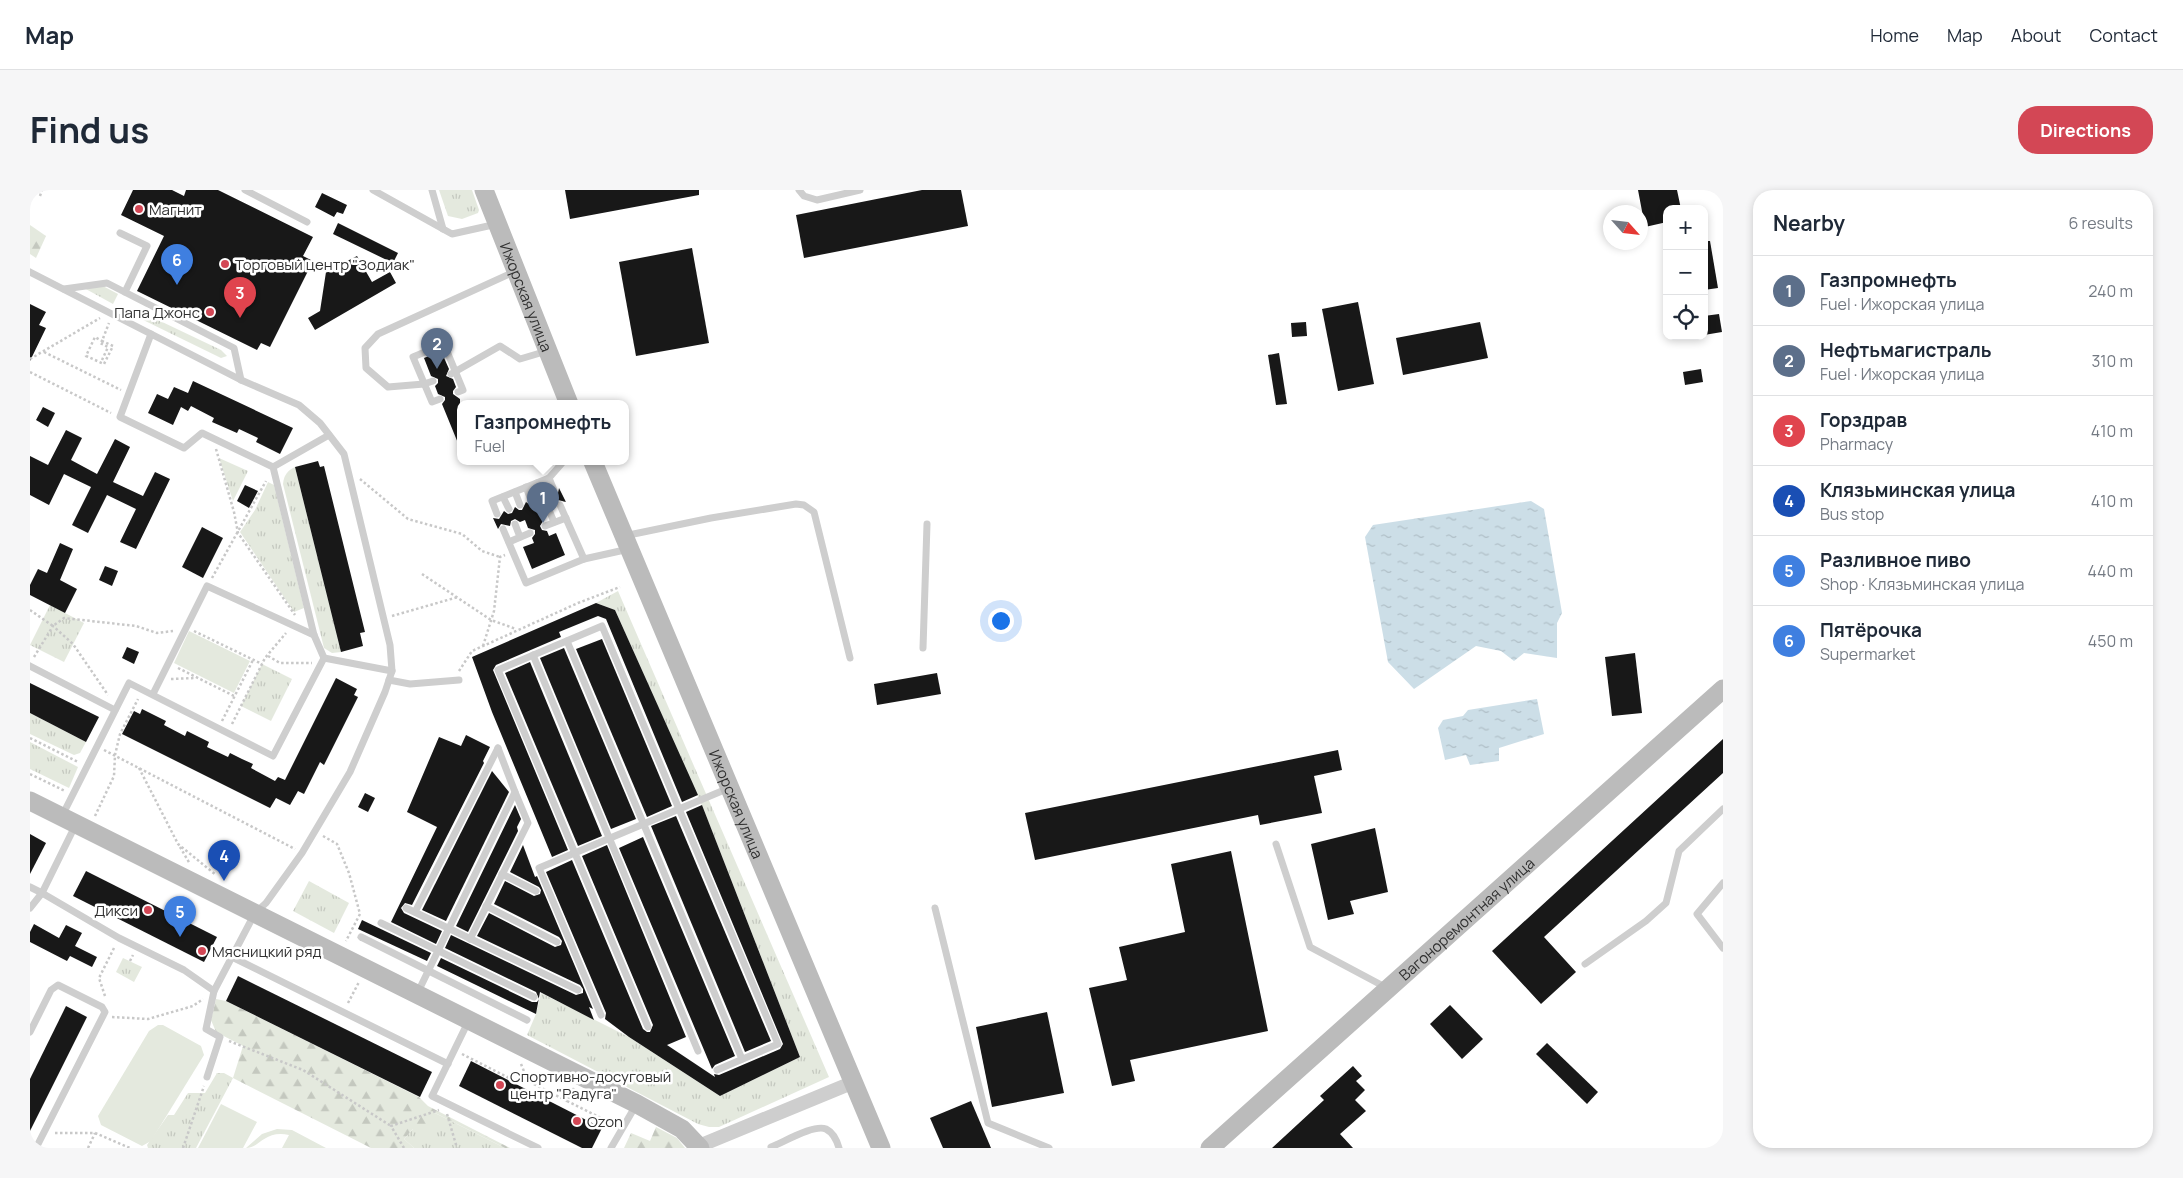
<!DOCTYPE html>
<meta charset="utf-8">
<style>
:root{--surface:#fff;--page:#f6f6f7;--text:#1f2937;--muted:#747a83;--line:#e0e1e3;--accent:#d34755}
body{margin:0;font-family:Manrope,sans-serif;background:var(--page);color:var(--text)}
.controls{position:absolute;right:15px;top:15px;display:grid;overflow:hidden;border-radius:10px;box-shadow:0 2px 8px #0003}
.controls button{width:45px;height:45px;display:grid;place-items:center;padding:0;border:0;border-bottom:1px solid var(--line);background:var(--surface);color:var(--text);font:25px sans-serif}
.compass{position:absolute;left:1573px;top:15px;width:45px;height:45px;border-radius:50%;background:var(--surface);box-shadow:0 2px 8px #0003;rotate:117deg}
.you{position:absolute;left:970px;top:430px;width:18px;height:18px;margin:-12px;border:4px solid #fff;border-radius:50%;background:#1a73e8;box-shadow:0 0 0 8px #1a73e833}
.badge{display:grid;place-items:center;width:32px;height:32px;border-radius:50%;background:var(--accent);color:#fff;font-size:16px;font-weight:700}
.pin{position:absolute;translate:-50% -41px;filter:drop-shadow(0 1px 2px #0008)}
.pin::after{content:'';position:absolute;top:26px;width:18px;height:15px;background:inherit;clip-path:polygon(0 0,100% 0,50% 100%)}
.popup{position:absolute;left:427px;top:210px;width:172px;height:65px;box-sizing:border-box;display:grid;place-content:center;border-radius:10px;background:var(--surface);filter:drop-shadow(0 1px 4px #0005);font-size:16px;white-space:nowrap;color:var(--muted)}
.popup b{font-size:19px;color:var(--text)}
.popup::after{content:'';position:absolute;left:50%;top:100%;margin-left:-10px;border:10px solid transparent;border-top-color:var(--surface)}
.list{margin:0;padding:0;list-style:none}
h2{display:flex;justify-content:space-between;align-items:center;height:65px;margin:0;padding:0 20px;font-size:21px}
h2 small{font-size:16px;font-weight:400;color:var(--muted)}
.list li{display:grid;grid-template-columns:32px 1fr auto;gap:15px;align-items:center;box-sizing:border-box;height:70px;padding:0 20px;border-top:1px solid var(--line)}
.list b{display:block;font-size:19px;white-space:nowrap}
.list p{margin:0;font-size:16px;white-space:nowrap;color:var(--muted)}
.list em{font-size:16px;font-style:normal;color:var(--muted)}
.icon{flex:none;width:28px;height:28px;fill:none;stroke:currentColor;stroke-width:2;stroke-linecap:round;stroke-linejoin:round}
.map{position:relative;flex:none;width:1693px;height:958px;overflow:hidden;border-radius:20px}
header{display:flex;align-items:center;gap:30px;box-sizing:border-box;height:70px;padding:0 25px;background:var(--surface);border-bottom:1px solid var(--line)}
header strong{font-size:24px}
nav{display:flex;gap:28px;margin-inline-start:auto;font-size:18px}
.intro{display:flex;align-items:center;justify-content:space-between;box-sizing:border-box;height:120px;padding:0 30px}
h1{margin:0;font-size:35px}
.button{padding:12px 22px;border-radius:20px;background:var(--accent);color:#fff;font-size:18px;font-weight:700}
main{display:flex;gap:30px;padding:0 30px}
aside{flex:1;background:var(--surface);border-radius:20px;box-shadow:0 2px 8px #0003}
.map>svg:first-child{display:block}
</style>
<header>
<strong>Map</strong>
<nav><a>Home</a><a>Map</a><a>About</a><a>Contact</a></nav>
</header>
<div class="intro"><h1>Find us</h1><a class="button">Directions</a></div>
<main>
<div class="map">
<svg width="1693" height="958" viewBox="0 0 1693 958">
<defs>
<pattern id="grass-tufts" width="24" height="20" patternUnits="userSpaceOnUse" patternTransform="scale(1.25)"><rect width="24" height="20" fill="#e4e9de"/><path d="M3 7l-1-3M5 7V3M7 7l1-3M15 17l-1-3M17 17v-4M19 17l1-3" fill="none" stroke="#c4c8bf"/></pattern>
<pattern id="forest-firs" width="22" height="20" patternUnits="userSpaceOnUse" patternTransform="scale(1.25)"><rect width="22" height="20" fill="#e4e9de"/><path d="M5 1l3.5 6h-7zM16 11l3.5 6h-7z" fill="#c4c8bf"/></pattern>
<pattern id="water-ripples" width="26" height="14" patternUnits="userSpaceOnUse" patternTransform="scale(1.25)"><rect width="26" height="14" fill="#ccdee7"/><path d="M2 4q2-2 4 0t4 0M15 11q2-2 4 0t4 0" fill="none" stroke="#b0bfc7"/></pattern>
</defs>
<rect width="100%" height="100%" fill="#fff"/>
<g fill="url(#grass-tufts)">
<path d="M409,0H442L449,20L448,23L432,29L418,26Z"/>
<path d="M71,95L88,104L83,114L54,98Z"/>
<path d="M105,119L191,160L197,166L191,168L103,125Z"/>
<path d="M189,268L218,281L203,311Z"/>
<path d="M265,277L311,462L302,463L294,458L253,294C254,285 257,281 265,277Z"/>
<path d="M238,292L244,295L274,418L264,422L210,342L225,320Z"/>
<path d="M588,401L799,887L689,937H679L668,934L497,845L506,824L511,803L599,847L690,906L770,867L673,618L585,420L566,413Z"/>
<path d="M20,415L54,433L34,472L0,455Z"/>
<path d="M232,474L262,489L241,531L211,516Z"/>
<path d="M0,523L56,552L50,563L44,565L0,544Z"/>
<path d="M0,552L48,577L39,598L0,579Z"/>
<path d="M279,691L319,713L304,743L263,721Z"/>
<path d="M93,768L112,777L104,792L86,782Z"/>
<path d="M187,883H194L203,888L166,958H118L117,955L138,925H144L158,903H175Z"/>
<path d="M405,923L475,958H384L374,949L383,939Z"/>
</g>
<g fill="url(#forest-firs)">
<path d="M0,35L16,46L6,68L0,64Z"/>
<path d="M186,809L196,811L389,907L398,916L480,958H475L405,923L400,940L383,939L374,949L384,958H341L203,888L213,856L186,842L181,830Z"/>
<path d="M626,937L647,948L655,958H594L601,943L620,951Z"/>
</g>
<g fill="#e4e9de">
<path d="M159,441L220,471L204,503L144,473Z"/>
<path d="M128,835H133L171,856L174,865L121,951L112,956L71,935L68,926L119,841Z"/>
<path d="M191,914L227,932L213,958H168Z"/>
<path d="M247,939L262,940L296,958H252L259,945C234,940 230,958 216,958L232,944Z"/>
</g>
<g fill="url(#water-ripples)">
<path d="M1501,311L1514,319L1532,423L1527,433V468L1494,463L1484,471L1471,461L1446,456L1384,499L1358,472L1335,347L1343,335Z"/>
<path d="M1507,509L1514,544L1469,558V571L1440,575L1436,565L1415,570L1408,538L1413,530L1433,526L1438,520Z"/>
</g>
<g fill="#181818">
<path d="M103,0H142L154,6L156,0H188L283,47L273,66L283,71L240,157L231,153L227,160L107,101L134,46L91,25Z"/>
<path d="M535,0H669V5L540,29Z"/>
<path d="M892,0H931L938,36L774,68L766,25Z"/>
<path d="M1608,0H1647L1651,19H1637V32L1615,37Z"/>
<path d="M292,3L317,15L313,24L307,22L304,27L285,17Z"/>
<path d="M308,33L368,63L363,73L303,44Z"/>
<path d="M1674,51H1680L1688,98L1674,100Z"/>
<path d="M662,58L679,153L606,166L589,72Z"/>
<path d="M327,66L342,92L360,82L366,93L285,140L278,128L290,121L296,82Z"/>
<path d="M1328,112L1344,194L1308,201L1292,119Z"/>
<path d="M0,114L16,122L9,135L16,138L0,171Z"/>
<path d="M1689,124L1692,142L1674,145V126Z"/>
<path d="M1276,132L1277,146L1262,147L1261,133Z"/>
<path d="M1450,132L1458,168L1373,185L1366,148Z"/>
<path d="M411,161L419,179L416,186L423,189L426,197L423,201V204L430,209V258L412,214L415,210V207L408,204L405,196L408,193V189L401,186L394,168Z"/>
<path d="M1249,163L1257,214L1246,215L1238,165Z"/>
<path d="M1671,179L1673,192L1655,195L1653,182Z"/>
<path d="M163,191L263,238L250,264L226,252L228,248L209,239L207,243L182,232L184,228L161,216L158,221L151,217L143,235L118,223L127,204L138,209L144,197L158,203Z"/>
<path d="M13,217L25,223L18,237L6,230Z"/>
<path d="M36,240L52,248L41,270L67,284L85,249L100,257L83,292L113,306L125,282L140,289L106,359L90,352L106,319L77,305L58,343L42,335L61,297L34,284L19,315L0,305V266L18,275Z"/>
<path d="M288,271L290,277L294,276L335,442L330,443L333,456L311,462L265,277Z"/>
<path d="M215,295L228,301L219,318L207,311Z"/>
<path d="M529,298L536,312L528,310L525,312V317L519,315L515,316L514,322L510,324L513,331L510,336L512,340L517,341L519,346L526,343L535,365L502,379L493,357L504,353L502,348L505,344V340L498,338L495,330L490,332L485,329L481,331L480,336L471,334L468,339L463,328L469,329L474,321L478,324L482,323L485,317L489,320H492L496,312L500,315H503L508,307L515,310L518,307V303L526,305L528,303Z"/>
<path d="M172,337L193,348L173,388L152,377Z"/>
<path d="M30,353L43,359L30,390L47,399L35,423L0,405V395L8,379L17,383Z"/>
<path d="M75,376L88,381L82,396L69,390Z"/>
<path d="M566,413L585,420L668,605L652,612L576,429L568,426L529,442L531,447L466,475L463,480L538,660L522,667L462,522L442,467Z"/>
<path d="M572,449L642,616L617,627L546,459Z"/>
<path d="M97,457L109,462L104,474L92,468Z"/>
<path d="M534,458L606,629L581,639L510,468Z"/>
<path d="M1605,463L1612,523L1582,526L1575,467Z"/>
<path d="M500,472L572,646L548,656L475,483Z"/>
<path d="M907,483L911,504L847,515L844,494Z"/>
<path d="M306,488L327,499L324,505L328,507L294,575L290,572L274,604L268,601L260,615L246,608L240,618L92,544L104,521L110,524L112,519L136,531L134,535L155,546L157,541L179,552L177,557L198,567L200,563L212,569L223,574L221,578L245,591L248,587L255,590Z"/>
<path d="M0,493L69,527L56,552L0,523Z"/>
<path d="M436,545L460,557L453,571L454,573L382,715L375,713L371,718L374,723L412,741L406,754L361,732L407,637L377,622L409,547L431,556Z"/>
<path d="M1693,549V583L1514,747L1546,782L1511,814L1462,761Z"/>
<path d="M1308,560L1312,580L1284,586L1292,623L1230,635L1228,625L1005,670L995,623Z"/>
<path d="M462,581L479,602L416,731L392,720Z"/>
<path d="M335,603L345,608L338,622L328,617Z"/>
<path d="M485,615L491,629L487,637L488,641L438,742L426,736Z"/>
<path d="M672,615L770,867L690,906L599,847L575,829L576,823L516,682L542,670L613,839L617,842H620L623,835L552,666L577,655L656,847L637,855L685,887L684,884L689,885L750,859L753,854L656,622Z"/>
<path d="M646,626L741,851L715,862L621,636Z"/>
<path d="M1345,638L1358,702L1320,711L1324,724L1298,730L1281,654Z"/>
<path d="M0,644L16,653L0,684Z"/>
<path d="M613,647L705,866L685,875L682,879L589,658Z"/>
<path d="M493,655L505,687L507,686L563,819L559,817L564,830L510,802L506,824L407,776L411,768L502,812H507L509,809L506,802L415,758L421,745L546,805L553,803V799L550,795L447,746L459,723L525,757L531,755L532,751L529,747L464,714L475,691L504,706L510,704L511,700L509,697L480,682Z"/>
<path d="M1201,661L1238,841L1100,870L1105,891L1082,896L1059,798L1097,790L1089,757L1155,742L1141,674Z"/>
<path d="M56,681L187,747L174,772L43,706Z"/>
<path d="M332,730L401,763L397,771L328,739Z"/>
<path d="M4,734L29,748L36,735L52,743L45,756L67,767L62,777L40,766L37,771L0,752V742Z"/>
<path d="M208,786L402,882L390,907L196,811Z"/>
<path d="M1420,815L1453,849L1432,869L1400,834Z"/>
<path d="M36,816L57,827L0,941V889Z"/>
<path d="M1017,822L1034,903L962,917L946,837Z"/>
<path d="M1517,853L1568,902L1557,914L1506,864Z"/>
<path d="M441,871L572,938L562,958H552L429,896Z"/>
<path d="M1323,876L1332,886L1326,891L1335,900L1325,910L1336,921L1310,944L1323,958H1242L1294,910L1290,906Z"/>
<path d="M941,911L961,958H913L900,928Z"/>
</g>
<g fill="none" stroke-linecap="round" stroke-linejoin="round">
<g stroke="#c8c8c8" stroke-width="2.5" stroke-dasharray="2.5 2.5" stroke-linecap="butt">
<path d="M10,6L12,0"/>
<path d="M14,162L91,200"/>
<path d="M0,169L70,128"/>
<path d="M72,170L78,157L70,153L72,151L65,147L56,166L74,174L83,156L72,151L79,133"/>
<path d="M0,182L81,223"/>
<path d="M186,259L204,322L208,343L265,425"/>
<path d="M330,289L378,329L432,344L452,361L470,367"/>
<path d="M392,384L461,430L486,439"/>
<path d="M182,388L236,291"/>
<path d="M0,420L23,436L34,428L106,436L127,443L143,441"/>
<path d="M362,426L428,407"/>
<path d="M164,441L232,474"/>
<path d="M453,456L464,421L470,367L475,365"/>
<path d="M238,466L250,473H282"/>
<path d="M4,467L23,436L43,454L78,505"/>
<path d="M148,478L204,506"/>
<path d="M429,481L442,461L548,413L590,397"/>
<path d="M141,489L165,488"/>
<path d="M192,531L223,470"/>
<path d="M202,534L235,468L256,443"/>
<path d="M0,548L48,572"/>
<path d="M74,560L265,659"/>
<path d="M109,578L148,654L186,685"/>
<path d="M0,584L35,601"/>
<path d="M65,626L84,586L85,565L90,544L108,509"/>
<path d="M293,646L307,654L319,683L330,724L316,751"/>
<path d="M150,657L160,674"/>
<path d="M100,771L103,765"/>
<path d="M75,806L69,788L85,756"/>
<path d="M318,813L329,792"/>
<path d="M82,827L118,829L163,816L173,809"/>
<path d="M199,851L273,880L361,936"/>
<path d="M432,864L485,891"/>
<path d="M491,874L498,891L537,911L544,898"/>
<path d="M537,911L585,935"/>
<path d="M417,924L427,958"/>
<path d="M25,943H65L100,958"/>
<path d="M58,958L65,943"/>
<path d="M153,958L174,896"/>
<path d="M374,958L361,936L409,920"/>
</g>
<g stroke="#cecece" stroke-width="7">
<path d="M215,0L277,32"/>
<path d="M343,0L422,44L467,34"/>
<path d="M402,0L413,39"/>
<path d="M769,0L774,6L787,10L830,0"/>
<path d="M90,43L117,56L95,102"/>
<path d="M0,82L211,190L269,215L290,233L314,264L360,455L362,481L355,502L320,582L272,663L236,713L225,723L184,801"/>
<path d="M34,99L77,93L204,158L211,190"/>
<path d="M421,184L470,156L490,169L517,161"/>
<path d="M403,191L394,194L358,197L336,178L335,158L348,144L486,81"/>
<path d="M410,209L402,212L383,167L414,154L433,200L428,202"/>
<path d="M243,277L299,245"/>
<path d="M519,288L524,300"/>
<path d="M507,293L513,305"/>
<path d="M496,297L501,310"/>
<path d="M485,302L490,315"/>
<path d="M473,307L479,319"/>
<path d="M530,315L554,369"/>
<path d="M519,320L524,332"/>
<path d="M467,324L462,311L519,288L533,272"/>
<path d="M485,334L490,347"/>
<path d="M515,336L536,328"/>
<path d="M473,339L496,393L554,369L599,359"/>
<path d="M594,346L681,328L766,314L774,315L784,322L820,468"/>
<path d="M479,352L500,343"/>
<path d="M537,451L712,869"/>
<path d="M893,458L897,334"/>
<path d="M503,465L668,861"/>
<path d="M294,468L362,481"/>
<path d="M0,476L85,520"/>
<path d="M359,490L380,494L429,490"/>
<path d="M123,504L177,396L284,445"/>
<path d="M32,626L99,493L243,566L294,468L284,445L243,277L172,243L154,258L90,227L121,144"/>
<path d="M1246,654L1280,757L1357,798"/>
<path d="M472,684L506,701"/>
<path d="M1693,693L1667,724L1693,758"/>
<path d="M0,697L12,703L46,634"/>
<path d="M456,716L527,752"/>
<path d="M0,718L12,703L89,748L154,780L184,801L176,839L190,847L177,887"/>
<path d="M376,718L548,800"/>
<path d="M905,718L958,933L1019,958"/>
<path d="M385,722L468,558"/>
<path d="M351,733L504,807"/>
<path d="M331,747L497,830"/>
<path d="M440,749L498,633L485,602"/>
<path d="M202,767L418,874"/>
<path d="M1555,774L1616,731L1636,713L1649,661L1693,619"/>
<path d="M388,802L485,602L468,558"/>
<path d="M571,825L509,678L699,598"/>
<path d="M439,830L402,906L508,958"/>
<path d="M618,837L468,480L572,436L748,854L687,880"/>
<path d="M0,842L21,800L28,795L72,817L75,822L6,958"/>
<path d="M741,957C754,952 784,934 796,939C804,943 807,951 809,958"/>
<path d="M581,958L606,915"/>
</g>
<path stroke="#cecece" stroke-width="14" d="M669,956L824,892"/>
<g stroke="#bbb" stroke-width="19">
<path id="s1" d="M454,0L539,214"/>
<path id="s2" d="M563,272L851,958"/>
<path d="M0,611L607,914L652,939L670,958"/>
<path id="s3" d="M1180,958L1693,499"/>
</g>
</g>
<g fill="#d34755" stroke="#fff" stroke-width="2">
<circle cx="109" cy="19" r="5"/>
<circle cx="195" cy="74" r="5"/>
<circle cx="180" cy="122" r="5"/>
<circle cx="118" cy="720" r="5"/>
<circle cx="172" cy="761" r="5"/>
<circle cx="470" cy="895" r="5"/>
<circle cx="547" cy="931" r="5"/>
</g>
<g text-anchor="middle" dominant-baseline="central" stroke-width="5" stroke-linejoin="round" paint-order="stroke">
<g font-size="15" fill="#313131" stroke="#fff" text-anchor="start">
<text x="119" y="19">Магнит</text>
<text x="205" y="74">Торговый центр "Зодиак"</text>
<text x="170" y="122" text-anchor="end">Папа Джонс</text>
<text x="108" y="720" text-anchor="end">Дикси</text>
<text x="182" y="761">Мясницкий ряд</text>
<text x="480" y="886">Спортивно-досуговый<tspan x="480" dy="17">центр "Радуга"</tspan></text>
<text x="557" y="931">Ozon</text>
</g>
<g font-size="15" fill="#313131" stroke="#fff">
<text stroke="none"><textPath href="#s1" startOffset="115">Ижорская улица</textPath></text>
<text stroke="none"><textPath href="#s2" startOffset="371">Ижорская улица</textPath></text>
<text stroke="none"><textPath href="#s3" startOffset="344">Вагоноремонтная улица</textPath></text>
</g>
</g>
</svg>
<div class="controls">
<button>+</button>
<button>−</button>
<button><svg class="icon" aria-label="locate" viewBox="0 0 24 24"><circle cx="12" cy="12" r="6"/><path d="M12 2v4M12 18v4M2 12h4M18 12h4"/></svg></button>
</div>
<svg class="compass" viewBox="-18 -18 36 36"><path d="M0-13l5 13h-10z" fill="#e53935"/><path d="M0 13l5-13h-10z" fill="#747a83"/></svg>
<div class="you"></div>
<div class="pin badge" style="left:513px;top:333px;background:#5c6f8a">1</div>
<div class="popup"><b>Газпромнефть</b>Fuel</div>
<div class="pin badge" style="left:407px;top:179px;background:#5c6f8a">2</div>
<div class="pin badge" style="left:210px;top:128px;background:#e0444e">3</div>
<div class="pin badge" style="left:194px;top:691px;background:#1a4fb4">4</div>
<div class="pin badge" style="left:150px;top:747px;background:#3f7fe0">5</div>
<div class="pin badge" style="left:147px;top:95px;background:#3f7fe0">6</div>
</div>
<aside>
<h2>Nearby<small>6 results</small></h2>
<ul class="list">
<li><span class="badge" style="background:#5c6f8a">1</span><div><b>Газпромнефть</b><p>Fuel · Ижорская улица</p></div><em>240 m</em></li>
<li><span class="badge" style="background:#5c6f8a">2</span><div><b>Нефтьмагистраль</b><p>Fuel · Ижорская улица</p></div><em>310 m</em></li>
<li><span class="badge" style="background:#e0444e">3</span><div><b>Горздрав</b><p>Pharmacy</p></div><em>410 m</em></li>
<li><span class="badge" style="background:#1a4fb4">4</span><div><b>Клязьминская улица</b><p>Bus stop</p></div><em>410 m</em></li>
<li><span class="badge" style="background:#3f7fe0">5</span><div><b>Разливное пиво</b><p>Shop · Клязьминская улица</p></div><em>440 m</em></li>
<li><span class="badge" style="background:#3f7fe0">6</span><div><b>Пятёрочка</b><p>Supermarket</p></div><em>450 m</em></li>
</ul>
</aside>
</main>
